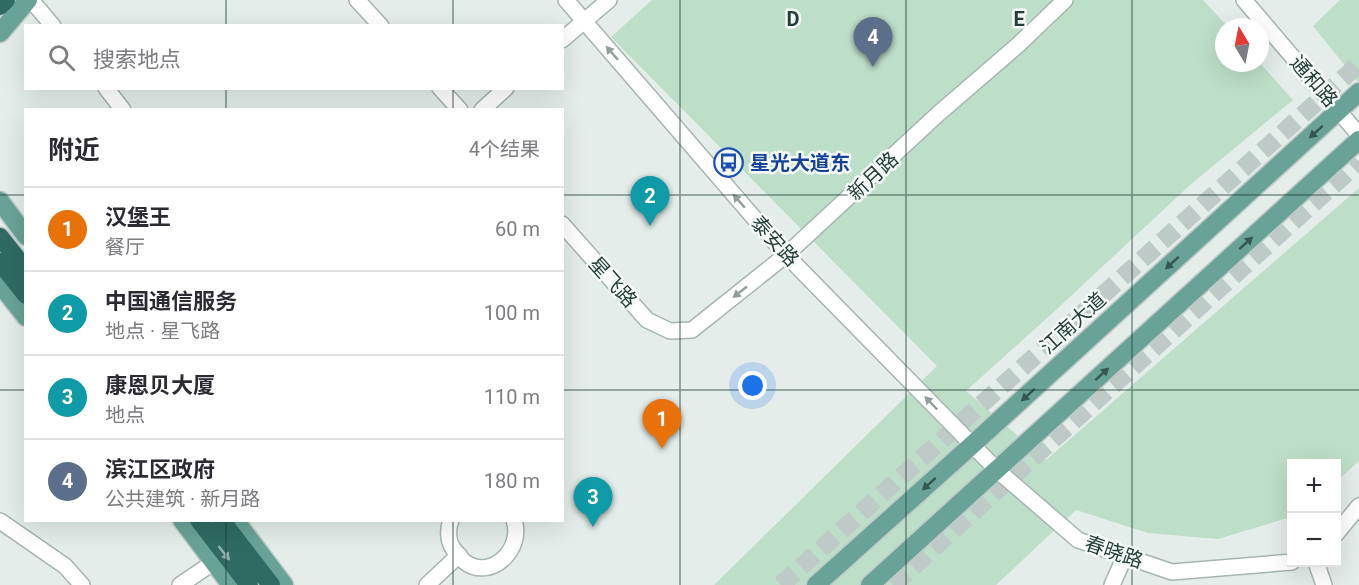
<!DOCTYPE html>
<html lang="zh">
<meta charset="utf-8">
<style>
:root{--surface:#fff;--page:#f2f2f3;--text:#2b2b33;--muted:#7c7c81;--line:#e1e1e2;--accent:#ea580c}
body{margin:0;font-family:Roboto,"Noto Sans SC",sans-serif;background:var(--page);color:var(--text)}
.controls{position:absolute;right:18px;bottom:18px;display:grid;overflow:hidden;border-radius:0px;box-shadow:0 6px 24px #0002}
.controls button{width:54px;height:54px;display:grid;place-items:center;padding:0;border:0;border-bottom:2px solid var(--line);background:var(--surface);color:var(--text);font:30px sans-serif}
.compass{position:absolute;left:1215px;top:18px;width:54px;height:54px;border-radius:50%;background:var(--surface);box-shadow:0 6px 24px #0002;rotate:350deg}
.you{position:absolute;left:753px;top:386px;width:21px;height:21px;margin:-15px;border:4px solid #fff;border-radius:50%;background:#1a73e8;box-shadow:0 0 0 9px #1a73e833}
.badge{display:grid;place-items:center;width:39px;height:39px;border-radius:50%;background:var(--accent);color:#fff;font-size:20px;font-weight:700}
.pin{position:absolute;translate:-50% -50px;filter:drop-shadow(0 2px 3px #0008)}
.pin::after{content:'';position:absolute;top:32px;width:21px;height:18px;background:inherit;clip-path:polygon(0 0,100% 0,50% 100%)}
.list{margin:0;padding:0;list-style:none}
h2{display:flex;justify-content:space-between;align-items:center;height:78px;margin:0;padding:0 24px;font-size:26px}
h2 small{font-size:20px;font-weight:400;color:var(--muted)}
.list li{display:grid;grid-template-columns:39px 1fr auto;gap:18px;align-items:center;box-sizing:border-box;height:84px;padding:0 24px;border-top:2px solid var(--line)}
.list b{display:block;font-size:22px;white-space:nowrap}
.list p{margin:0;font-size:20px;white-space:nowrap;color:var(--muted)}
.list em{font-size:20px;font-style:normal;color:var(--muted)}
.icon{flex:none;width:33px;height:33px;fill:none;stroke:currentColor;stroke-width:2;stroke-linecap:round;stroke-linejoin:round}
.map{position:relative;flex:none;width:1359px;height:585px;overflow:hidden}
.search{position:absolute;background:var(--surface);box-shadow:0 6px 24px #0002;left:24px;top:24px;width:540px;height:66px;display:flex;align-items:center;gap:15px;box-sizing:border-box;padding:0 21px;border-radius:0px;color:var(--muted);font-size:22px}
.panel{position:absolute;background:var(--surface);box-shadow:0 6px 24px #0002;left:24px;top:108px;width:540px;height:414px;border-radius:0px}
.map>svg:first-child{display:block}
</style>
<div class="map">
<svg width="1359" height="585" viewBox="0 0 1359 585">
<rect width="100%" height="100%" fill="#e4edea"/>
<g fill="#bddec8">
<path d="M652,0H1203L1228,27H1224V63H1260L1293,100L1190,185L1058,308L966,391L1046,460L1359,188V461L1337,481L1336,464H1292L1291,517L1218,539L1148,533L1076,510L996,585H714L937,366L611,37Z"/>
<path d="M1340,0H1359V83L1313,26Z"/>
</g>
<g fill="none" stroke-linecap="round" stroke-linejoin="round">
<g stroke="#bdcac7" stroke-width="18" stroke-dasharray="18 9" stroke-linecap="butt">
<path d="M781,585L1359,64"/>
<path d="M893,585L1359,162"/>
</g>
<defs>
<g id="minor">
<path d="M31,0L53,26"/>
<path d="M357,0L381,26"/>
<path d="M566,0L786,255L997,470L1078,540L1172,572L1292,562"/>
<path d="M1244,0L1359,135"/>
<path d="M562,40L609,0"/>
<path d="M106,88L123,110"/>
<path d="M440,88L460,110"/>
<path d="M482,110L506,88"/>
<path d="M562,224L647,320L670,331L692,330L786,255L938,114L1018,45L1065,0"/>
<path d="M451,520C447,531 448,543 455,551C458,554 461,559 465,562C490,581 524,550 514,520"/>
<path d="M0,521L65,566L82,585"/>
<path d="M1336,534L1359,506"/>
<path d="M1316,562L1324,585"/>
<path d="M180,585L214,562"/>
<path d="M427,585L459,555"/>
<path d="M1112,585L1125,556"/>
</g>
<g id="major">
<path d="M0,33L28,0"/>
<path d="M0,201L26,236"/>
<path d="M0,284L26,317"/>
<path d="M182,520L231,585"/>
<path d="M235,520L284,585"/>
<path d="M816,585L972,445L1359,92"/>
<path d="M870,585L1359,140"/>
</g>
<g id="highway">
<path d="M0,6L6,0"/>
<path d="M0,237L26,270"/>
<path d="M0,262L26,295"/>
<path d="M199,520L249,585"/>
<path d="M221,520L271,585"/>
</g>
</defs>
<use href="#minor" stroke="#a6b5b1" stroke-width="18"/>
<use href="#major" stroke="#c1c9c8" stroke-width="21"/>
<use href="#highway" stroke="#c1c9c8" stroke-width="21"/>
<use href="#minor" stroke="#fff" stroke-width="15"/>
<use href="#major" stroke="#69a397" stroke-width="18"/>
<use href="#highway" stroke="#2f6b62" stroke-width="18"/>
</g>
<defs><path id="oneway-solid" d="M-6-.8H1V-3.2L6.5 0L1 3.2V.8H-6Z" transform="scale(1.5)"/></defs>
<g fill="#919f9c">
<use href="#oneway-solid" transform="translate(612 53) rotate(-131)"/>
<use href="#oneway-solid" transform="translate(739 201) rotate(-131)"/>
<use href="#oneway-solid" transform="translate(740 292) rotate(142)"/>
<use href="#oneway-solid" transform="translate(931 403) rotate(-134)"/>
</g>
<g fill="#345850">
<use href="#oneway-solid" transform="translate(1316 132) rotate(138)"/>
<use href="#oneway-solid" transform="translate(1246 243) rotate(-42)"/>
<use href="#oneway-solid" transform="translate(1172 263) rotate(138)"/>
<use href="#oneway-solid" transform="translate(1102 374) rotate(-42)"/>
<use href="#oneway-solid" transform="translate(1028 395) rotate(138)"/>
<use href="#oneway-solid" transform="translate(929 484) rotate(138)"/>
</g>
<use fill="#92b2ad" href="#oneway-solid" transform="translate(224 553) rotate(52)"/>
<path fill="none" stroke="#233f39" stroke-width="1.5" stroke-opacity="0.55" d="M226,0V26M453,0V26M680,0V585M906,0V585M1132,0V585M226,88V110M453,88V110M0,195H26M562,195H1359M0,390H26M562,390H1359M226,520V585M453,520V585"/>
<defs>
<symbol id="bus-ring" viewBox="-11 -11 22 22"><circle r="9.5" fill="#f5faf8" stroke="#1a4fb4" stroke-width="1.5"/><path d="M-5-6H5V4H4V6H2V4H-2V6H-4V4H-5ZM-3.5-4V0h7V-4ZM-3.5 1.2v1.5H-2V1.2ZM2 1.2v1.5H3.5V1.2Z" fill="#1a4fb4"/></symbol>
</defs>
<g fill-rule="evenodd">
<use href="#bus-ring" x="712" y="146" width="33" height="33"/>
</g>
<g text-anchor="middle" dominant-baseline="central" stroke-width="5" stroke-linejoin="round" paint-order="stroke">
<g font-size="20" fill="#233f39" stroke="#f5faf8">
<text transform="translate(1314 81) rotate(49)">通和路</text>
<text transform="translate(873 176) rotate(-43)">新月路</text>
<text transform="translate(775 241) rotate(48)">泰安路</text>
<text transform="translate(613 282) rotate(48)">星飞路</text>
<text transform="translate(1073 323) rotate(-42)">江南大道</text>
<text transform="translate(1114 552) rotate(19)">春晓路</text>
</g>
<g font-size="20" font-weight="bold" fill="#164399" stroke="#f5faf8" text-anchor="start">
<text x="750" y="163">星光大道东</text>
</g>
</g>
<g font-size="20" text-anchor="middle" font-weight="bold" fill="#233f39" stroke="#f5faf8" stroke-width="5" stroke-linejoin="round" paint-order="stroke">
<text x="793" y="26">D</text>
<text x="1019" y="26">E</text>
</g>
</svg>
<div class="controls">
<button>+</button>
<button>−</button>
</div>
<svg class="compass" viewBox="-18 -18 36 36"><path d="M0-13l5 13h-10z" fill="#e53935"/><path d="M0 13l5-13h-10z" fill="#7c7c81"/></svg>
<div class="you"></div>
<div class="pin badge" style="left:662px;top:449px;background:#e8710a">1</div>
<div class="pin badge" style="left:650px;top:226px;background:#0f9aa8">2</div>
<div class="pin badge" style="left:593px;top:527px;background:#0f9aa8">3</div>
<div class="pin badge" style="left:873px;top:67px;background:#5c6f8a">4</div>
<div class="search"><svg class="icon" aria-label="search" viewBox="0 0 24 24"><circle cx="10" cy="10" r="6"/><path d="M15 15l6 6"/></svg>搜索地点</div>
<section class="panel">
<h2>附近<small>4个结果</small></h2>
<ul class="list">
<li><span class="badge" style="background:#e8710a">1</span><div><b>汉堡王</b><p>餐厅</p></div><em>60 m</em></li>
<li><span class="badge" style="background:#0f9aa8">2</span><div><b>中国通信服务</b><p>地点 · 星飞路</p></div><em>100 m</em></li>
<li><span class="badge" style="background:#0f9aa8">3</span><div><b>康恩贝大厦</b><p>地点</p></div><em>110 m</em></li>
<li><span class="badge" style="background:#5c6f8a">4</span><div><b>滨江区政府</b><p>公共建筑 · 新月路</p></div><em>180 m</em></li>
</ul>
</section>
</div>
